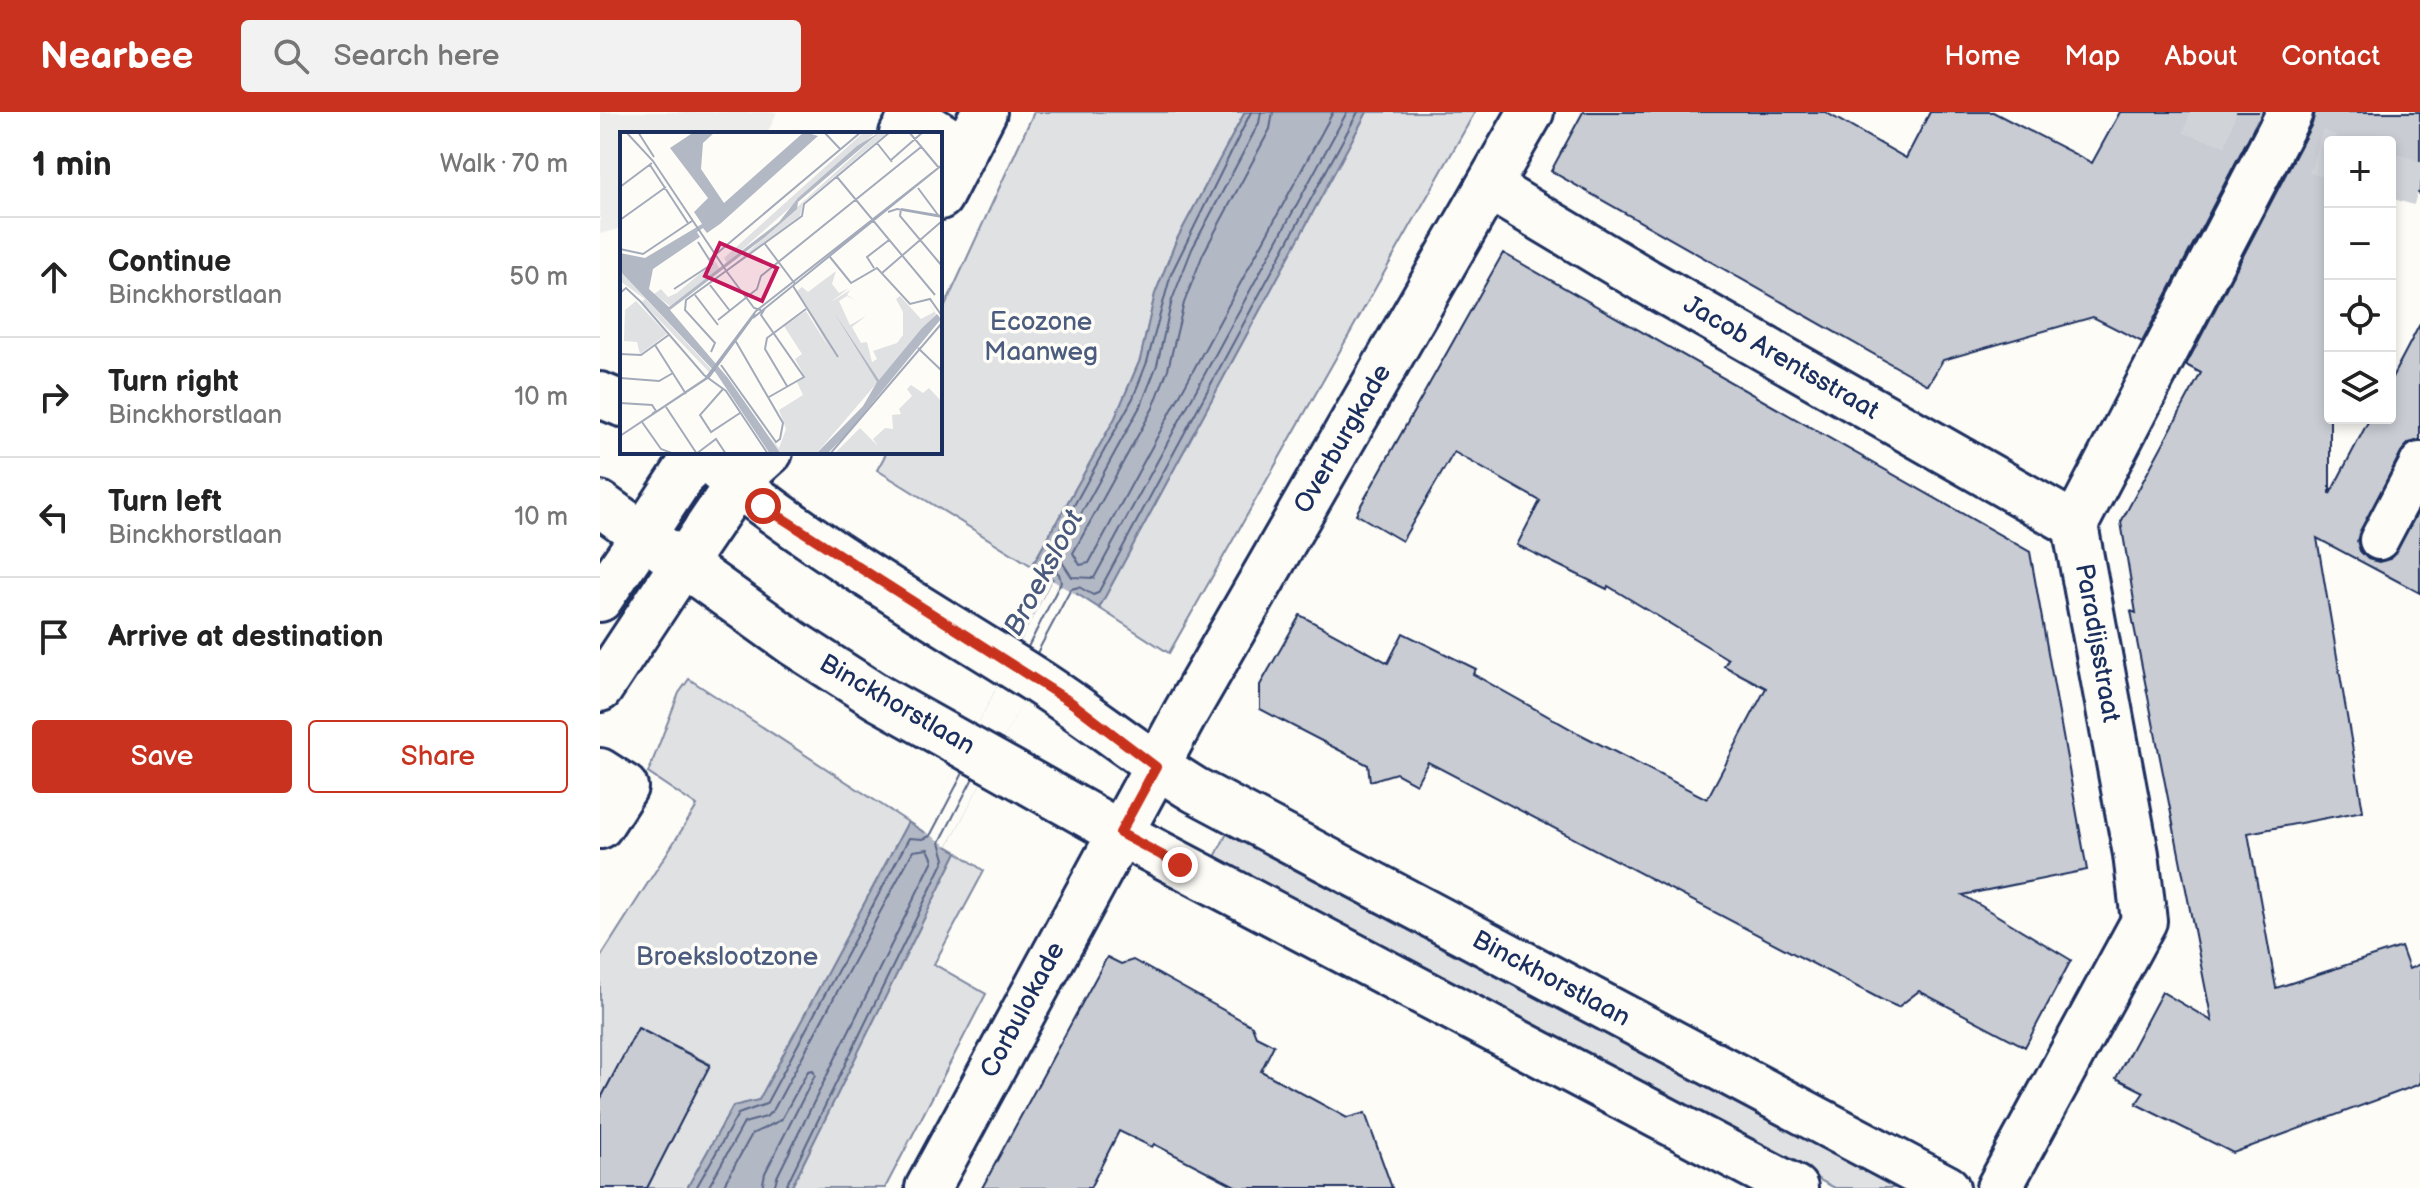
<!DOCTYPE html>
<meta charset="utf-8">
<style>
:root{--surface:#fff;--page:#f2f2f2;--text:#222;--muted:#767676;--line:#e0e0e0;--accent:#c8321e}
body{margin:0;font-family:"Balsamiq Sans",sans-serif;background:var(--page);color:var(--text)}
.controls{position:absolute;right:24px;top:24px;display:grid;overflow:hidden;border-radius:8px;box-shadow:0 4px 12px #0003}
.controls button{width:72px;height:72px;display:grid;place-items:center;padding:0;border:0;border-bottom:2px solid var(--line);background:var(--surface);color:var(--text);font:40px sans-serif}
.stop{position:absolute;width:24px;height:24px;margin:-18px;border:6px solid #c8321e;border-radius:50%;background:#fff}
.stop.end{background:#c8321e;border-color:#fff;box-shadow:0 2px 8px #0008}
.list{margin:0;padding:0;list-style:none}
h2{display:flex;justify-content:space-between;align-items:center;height:104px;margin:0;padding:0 32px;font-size:34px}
h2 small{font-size:26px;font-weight:400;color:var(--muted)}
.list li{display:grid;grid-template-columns:52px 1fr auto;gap:24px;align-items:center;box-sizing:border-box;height:120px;padding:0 32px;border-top:2px solid var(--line)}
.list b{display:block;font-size:30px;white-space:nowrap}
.list p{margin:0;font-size:26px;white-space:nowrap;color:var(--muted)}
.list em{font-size:26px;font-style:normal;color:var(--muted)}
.actions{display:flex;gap:16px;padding:24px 32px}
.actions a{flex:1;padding:18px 0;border:2px solid var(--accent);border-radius:8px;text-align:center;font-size:28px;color:var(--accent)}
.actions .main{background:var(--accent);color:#fff}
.icon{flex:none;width:44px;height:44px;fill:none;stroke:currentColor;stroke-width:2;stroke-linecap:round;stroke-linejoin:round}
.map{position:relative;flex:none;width:1820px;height:1076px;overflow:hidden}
header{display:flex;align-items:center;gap:48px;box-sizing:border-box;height:112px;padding:0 40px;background:var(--accent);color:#fff}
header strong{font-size:38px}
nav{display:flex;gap:44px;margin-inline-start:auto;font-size:28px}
.search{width:560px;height:72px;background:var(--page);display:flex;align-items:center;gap:20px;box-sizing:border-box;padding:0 28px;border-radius:8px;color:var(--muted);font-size:30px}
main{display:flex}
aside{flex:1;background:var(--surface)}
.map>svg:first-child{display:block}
</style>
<header>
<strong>Nearbee</strong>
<div class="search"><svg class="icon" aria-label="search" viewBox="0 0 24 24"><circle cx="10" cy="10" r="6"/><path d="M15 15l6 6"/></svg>Search here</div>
<nav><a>Home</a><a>Map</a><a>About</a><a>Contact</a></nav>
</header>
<main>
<aside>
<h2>1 min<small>Walk · 70 m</small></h2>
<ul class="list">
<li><svg class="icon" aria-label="ahead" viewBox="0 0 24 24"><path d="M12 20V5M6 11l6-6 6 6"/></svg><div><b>Continue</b><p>Binckhorstlaan</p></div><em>50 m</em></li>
<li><svg class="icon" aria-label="right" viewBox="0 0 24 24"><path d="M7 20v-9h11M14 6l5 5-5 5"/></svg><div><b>Turn right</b><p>Binckhorstlaan</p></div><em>10 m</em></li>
<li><svg class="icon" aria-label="left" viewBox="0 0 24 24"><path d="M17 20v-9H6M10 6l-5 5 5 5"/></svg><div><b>Turn left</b><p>Binckhorstlaan</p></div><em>10 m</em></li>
<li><svg class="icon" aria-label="arrive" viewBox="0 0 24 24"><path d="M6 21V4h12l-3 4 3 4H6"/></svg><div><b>Arrive at destination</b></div></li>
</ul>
<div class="actions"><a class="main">Save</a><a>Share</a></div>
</aside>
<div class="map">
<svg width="1820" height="1076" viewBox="0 0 1820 1076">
<rect width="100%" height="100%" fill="#fdfcf7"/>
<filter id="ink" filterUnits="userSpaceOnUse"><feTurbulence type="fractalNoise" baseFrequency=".0125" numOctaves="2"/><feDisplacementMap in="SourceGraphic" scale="16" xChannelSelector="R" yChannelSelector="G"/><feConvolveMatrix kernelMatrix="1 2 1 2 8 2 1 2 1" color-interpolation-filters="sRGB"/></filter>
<g filter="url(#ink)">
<path fill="#edeeec" d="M0,0H177L167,22H22V116L0,122Z"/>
<g fill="#e0e1e3" stroke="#7e88a0" stroke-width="2">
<path d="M434,0H645L576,129L555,182L540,248L515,306L432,454L277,358L287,340H340V205Z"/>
<path d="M767,0H875L569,541L499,496Z"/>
<path d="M89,567L308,710L159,988L133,994L87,1076H47L110,952L38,916L0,988V846L97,694L48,661L79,581Z"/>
<path d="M627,721L1302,1076H1235L613,749Z"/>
<path d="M357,740L384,759L334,852L386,882L285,1076H191Z"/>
</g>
<path fill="#b3b8c5" stroke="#76819c" stroke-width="2" d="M645,0H767L499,496L477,482L347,734L357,740L191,1076H87L133,994L159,988L308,710L324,720L453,467L432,454L515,306L540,248L555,182L576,129Z"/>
<path fill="#fdfcf7" d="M452,468L478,484L348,734L323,718Z"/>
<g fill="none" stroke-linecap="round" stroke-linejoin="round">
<g stroke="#586687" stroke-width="2">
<path d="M661,0L659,11L592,137L572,188L557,253L542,291L458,444L472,465L494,466L747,0"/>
<path d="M673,0L670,17L603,142L584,191L568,257L553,296L473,441L480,453L489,451L733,0"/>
<path d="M428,535L461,470L459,462L444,448L533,286L547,250L571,162L651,0"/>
<path d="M437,541L471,477L479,475L493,483L498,481L758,0"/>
<path d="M96,1076L138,1002L166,992L309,726L323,727L330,724L363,661"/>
<path d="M108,1076L144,1011L166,1005L174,997L313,739L328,737L333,748L177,1065L174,1076"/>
<path d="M122,1076L152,1022L181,1008L208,959L213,958L215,963L165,1061L162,1076"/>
<path d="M185,1076L345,747L340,730L373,666"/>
</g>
</g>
<g fill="#c9ccd3" stroke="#1b2f5e" stroke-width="2">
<path d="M983,0H1225L1306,46L1330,0H1393L1492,51L1520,0H1662L1542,230L1493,205L1343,248L1328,273L951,59Z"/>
<path d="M1715,0H1820V82L1792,67L1790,70V30H1730V382L1770,306H1790V269L1820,212V328L1809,331L1801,340L1757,428L1760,439L1768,447L1779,450L1790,447L1820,397V481L1717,426L1763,699L1648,721L1676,876L1801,835L1809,857L1820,852V972L1633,1041L1536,992L1544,980L1516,966L1562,880L1612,909L1531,499L1536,501L1521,410L1601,261L1586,253L1712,12Z"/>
<path d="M903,141L1430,440L1487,758L1363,783L1471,848L1425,935L1319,879L1298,895L1284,889L828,650L816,672L796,661L770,669L768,653L660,597V573L700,503L788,551L803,521L876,557L873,562L978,621L1107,687L1166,576L1124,554L1128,547L1008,474L1007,477L917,433L940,389L854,340L802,429L756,402Z"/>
<path d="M507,845L521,852L533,848L652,914L656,924L674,933L661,959L747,1006L765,1001L792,1076H639L554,1032L552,1035L519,1019L490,1076H382Z"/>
<path d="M38,916L110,953L47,1076H0V988Z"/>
</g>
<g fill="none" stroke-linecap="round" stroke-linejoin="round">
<g stroke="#d0d3d8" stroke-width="44" stroke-dasharray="44 22" stroke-linecap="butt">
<path d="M1590,0L1730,44"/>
<path d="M1790,63L1820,72"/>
</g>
<defs>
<g id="service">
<path d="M314,2L367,36"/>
<path d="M1779,428L1820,350"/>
</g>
<g id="minor">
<path d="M889,75L1046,169L1475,413"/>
<path d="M0,487L42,425"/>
<path d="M0,577L82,453"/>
<path d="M0,659L25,675L0,714"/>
<path d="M328,1076L586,600L931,0"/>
<path d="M1399,1076L1544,809L1536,742L1475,413L1690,0"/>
</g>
<g id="tertiary">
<path d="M302,22L315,0"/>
<path d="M340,85L384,0"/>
<path d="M0,283L22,292"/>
<path d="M98,340C202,429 320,495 435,568C490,603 539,644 595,678L1347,1076"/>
<path d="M0,392L193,531L277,585L520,721L1195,1076"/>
<path d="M42,425L98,340"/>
<path d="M82,453L141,366L170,340"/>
</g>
</defs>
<use href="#service" stroke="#1b2f5e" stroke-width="44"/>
<use href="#minor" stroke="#1b2f5e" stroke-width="50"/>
<use href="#tertiary" stroke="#1b2f5e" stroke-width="50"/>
<use href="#service" stroke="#fdfcf7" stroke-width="38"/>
<use href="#minor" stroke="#fdfcf7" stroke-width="44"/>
<use href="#tertiary" stroke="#fdfcf7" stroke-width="44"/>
</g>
</g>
<g fill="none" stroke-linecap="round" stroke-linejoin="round" filter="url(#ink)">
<path stroke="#c8321e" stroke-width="10" d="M163,394L472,591L556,655L520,721L580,753"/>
</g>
<g text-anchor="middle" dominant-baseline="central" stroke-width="7" stroke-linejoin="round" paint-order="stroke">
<g font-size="26" fill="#4c5c7f" stroke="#fdfcf7">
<text x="441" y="210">Ecozone<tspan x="441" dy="30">Maanweg</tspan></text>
<text x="127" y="845">Broekslootzone</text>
</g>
<g font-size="26" fill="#1b2f5e" stroke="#fdfcf7">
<text transform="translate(1181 246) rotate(30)">Jacob Arentsstraat</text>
<text transform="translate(743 327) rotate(-60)">Overburgkade</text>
<text transform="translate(1497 531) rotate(80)">Paradijsstraat</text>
<text transform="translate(297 593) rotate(30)">Binckhorstlaan</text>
<text transform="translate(951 867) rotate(28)">Binckhorstlaan</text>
<text transform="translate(423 898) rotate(-62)">Corbulokade</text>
</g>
<g font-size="28" font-style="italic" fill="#49587d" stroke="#fdfcf7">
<text transform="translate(444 461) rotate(-62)">Broeksloot</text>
</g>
</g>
<g transform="translate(20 20)">
<rect width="322" height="322" fill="#fdfcf7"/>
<path d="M244,0H256L107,131L104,126ZM260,0H268L183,71L180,84L111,135ZM95,129L100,137L50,174L34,162L41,157L48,165L57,161ZM0,139L91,237L89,240L22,170L25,167L0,149ZM216,139L212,152L219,161L229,156L211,170L230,158L227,163L235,168L227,164L219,169L230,193L246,184L232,195L241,211L247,210L252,230L257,227L253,219L277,211L283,203V180L276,167L280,164L301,187L314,180L308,169L316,182L196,322H161L150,306L159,316L166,297L159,278L183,263L177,250L185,245L175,227L182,222L164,194L186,179L209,216L177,159L182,155L188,160ZM16,169L47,202L20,222L17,210L4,209L5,178ZM291,253L303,261L309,256L322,270V322H214L240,296L258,314L253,307L265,296L273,297L272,283L281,282L279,277L292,264L287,257Z" fill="#e0e1e3"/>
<path d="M74,0H95L83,11L81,37L104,71L184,0L198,4L100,92L87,101L83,96L77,100L80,105L33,137L29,157L49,175L159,90L178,66L237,14L260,0L178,70L177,77L145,105L50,178L108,246L161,322H150L96,241L0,139V121L25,126L82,92L74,80L88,66L50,16ZM215,182L259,248L302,196L317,182L321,187L226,303L207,322H196L243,274L257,250Z" fill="#b3b8c5"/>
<path fill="none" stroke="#a3aaba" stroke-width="2" d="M6,0L33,29L107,140L134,176L141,178M18,0L34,25M204,0L221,18M289,0L319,36M257,11L272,30M271,28L303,0M30,33L68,91M217,45L315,163M0,55L32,31M298,56L318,83M281,77L280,84L322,134M281,77L322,84M268,80L277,77L322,85M0,88L46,55M145,112L175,152M0,117L23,122L72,89M210,125L231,151L257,136L290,172L310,167L322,184M89,128L241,0M254,136L247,125L269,108M262,141L322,89M90,153L110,179M173,154L218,225M54,157L92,132L78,110M0,161L6,156L21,170L84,243L106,259L148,322M75,163L98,193M145,176L141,183L184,245L149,265M133,186L322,33M98,188L137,157L141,144L301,15M35,213L66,262M298,216L322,239M91,220L95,211L65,178L66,168L182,84L184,72L270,0M0,222L21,223L50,202M101,233L156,310L160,307L163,291L115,208M0,246L39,249L53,241M167,254L145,217L147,206L186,177M103,257L80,283L91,300L120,281M0,271L32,273L36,279L32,282M46,275L77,322M22,290L41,317L54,322M0,304L89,245L135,182M0,304L85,247L136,179L322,33M76,322L96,307L106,322M210,322L322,191"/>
<path fill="#c2185b" fill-opacity="0.15" stroke="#c2185b" stroke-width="4" d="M100,111L157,136L142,169L85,144Z"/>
<rect width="322" height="322" fill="none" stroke="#1b2f5e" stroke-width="4"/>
</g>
</svg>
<div class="controls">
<button>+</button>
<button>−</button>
<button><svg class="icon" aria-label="locate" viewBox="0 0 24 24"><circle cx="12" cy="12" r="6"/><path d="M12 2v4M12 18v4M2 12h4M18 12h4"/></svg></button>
<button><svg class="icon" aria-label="layers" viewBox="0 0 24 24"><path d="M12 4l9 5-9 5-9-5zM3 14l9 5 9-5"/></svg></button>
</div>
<div class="stop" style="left:163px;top:394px"></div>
<div class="stop end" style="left:580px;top:753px"></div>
</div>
</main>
